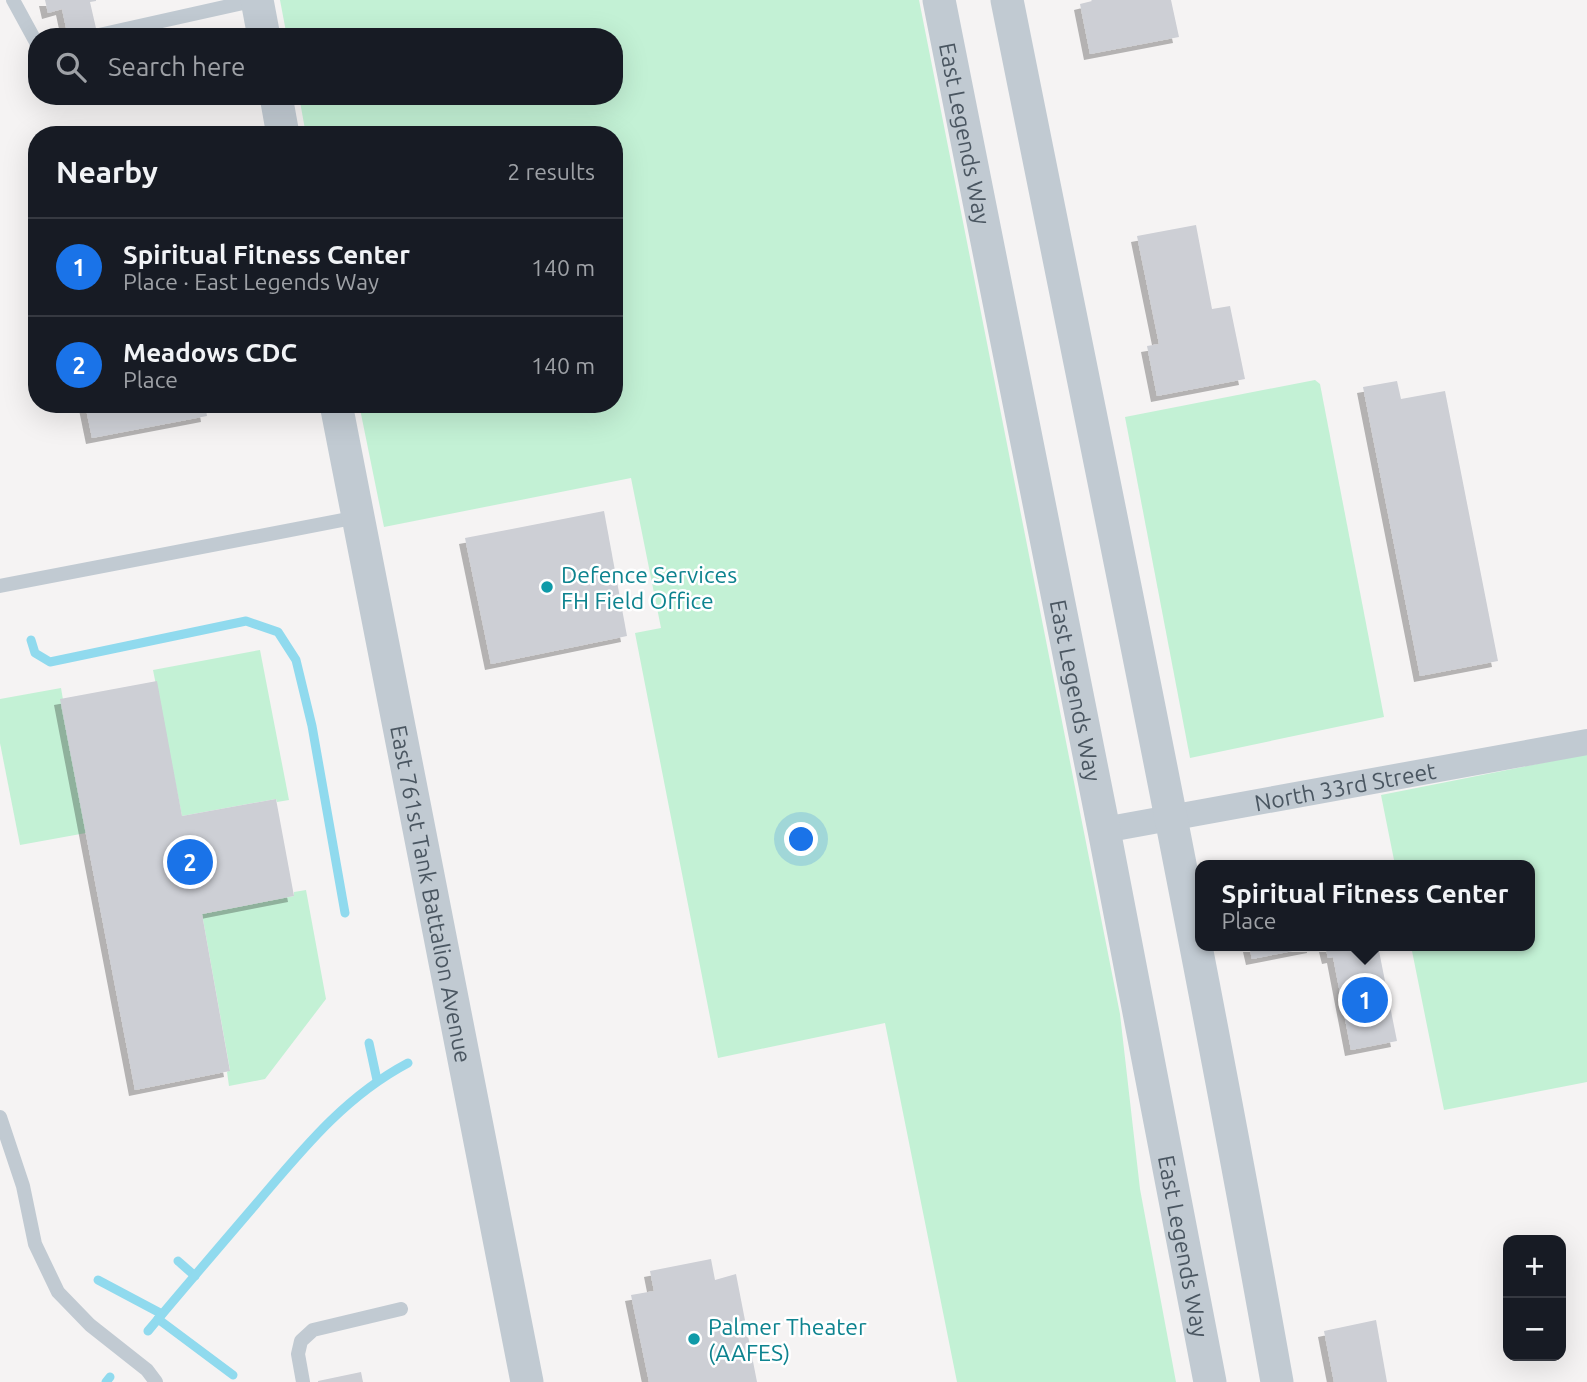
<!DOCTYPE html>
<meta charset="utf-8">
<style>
:root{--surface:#171b24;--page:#20242c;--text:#f1f3f6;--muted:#9ea1a6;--line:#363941;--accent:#1a73e8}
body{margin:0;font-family:Ubuntu,sans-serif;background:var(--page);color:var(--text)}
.controls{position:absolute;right:21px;bottom:21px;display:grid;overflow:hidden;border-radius:14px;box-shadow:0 7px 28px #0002}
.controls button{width:63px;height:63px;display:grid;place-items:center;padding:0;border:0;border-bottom:2px solid var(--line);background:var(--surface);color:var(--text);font:35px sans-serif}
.you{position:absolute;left:802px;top:840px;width:24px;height:24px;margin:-18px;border:5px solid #fff;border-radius:50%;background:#1a73e8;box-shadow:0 0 0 10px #1a73e833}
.badge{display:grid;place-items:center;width:46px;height:46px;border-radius:50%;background:var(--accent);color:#fff;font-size:23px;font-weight:700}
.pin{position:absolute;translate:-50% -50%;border:4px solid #fff;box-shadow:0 2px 7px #0006}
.popup{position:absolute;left:1195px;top:860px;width:340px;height:91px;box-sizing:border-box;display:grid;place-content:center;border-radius:14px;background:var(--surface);filter:drop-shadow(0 2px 5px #0005);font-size:23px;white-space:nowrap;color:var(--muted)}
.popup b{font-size:26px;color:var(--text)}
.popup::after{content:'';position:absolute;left:50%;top:100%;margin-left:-14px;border:14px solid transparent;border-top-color:var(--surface)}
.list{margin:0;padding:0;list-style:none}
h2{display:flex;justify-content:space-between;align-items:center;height:91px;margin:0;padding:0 28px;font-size:30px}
h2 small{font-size:23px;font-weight:400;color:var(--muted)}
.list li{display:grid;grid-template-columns:46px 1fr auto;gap:21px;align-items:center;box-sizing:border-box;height:98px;padding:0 28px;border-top:2px solid var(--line)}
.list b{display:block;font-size:26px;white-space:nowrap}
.list p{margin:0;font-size:23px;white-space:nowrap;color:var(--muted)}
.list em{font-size:23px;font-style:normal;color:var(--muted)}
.icon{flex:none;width:38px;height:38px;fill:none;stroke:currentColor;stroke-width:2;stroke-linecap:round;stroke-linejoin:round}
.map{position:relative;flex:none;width:1587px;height:1382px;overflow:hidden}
.search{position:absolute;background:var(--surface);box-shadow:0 7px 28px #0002;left:28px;top:28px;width:595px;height:77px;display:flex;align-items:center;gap:18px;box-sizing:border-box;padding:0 24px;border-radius:28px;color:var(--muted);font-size:26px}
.panel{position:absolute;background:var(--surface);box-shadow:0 7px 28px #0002;left:28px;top:126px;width:595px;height:287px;border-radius:28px}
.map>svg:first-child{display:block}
</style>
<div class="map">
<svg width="1587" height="1382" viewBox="0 0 1587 1382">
<defs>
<filter id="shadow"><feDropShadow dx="-6" dy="6" stdDeviation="0" flood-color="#0004"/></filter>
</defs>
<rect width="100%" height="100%" fill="#f5f3f3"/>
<g fill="#c3f1d5">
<path d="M280,0H919L1120,1014L1140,1189L1176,1382H957L885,1023L718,1058L635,633L661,628L631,478L384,527L359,404H614V135H306L299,96H614V37H287Z"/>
<path d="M1315,380L1320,384L1384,717L1190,758L1125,417Z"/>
<path d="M260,650L289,800L277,802L276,799L182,816L153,670Z"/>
<path d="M61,688L86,833L20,845L0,743V699Z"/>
<path d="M1587,754V1082L1444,1110L1411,946H1530V865H1395L1381,795Z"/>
<path d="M306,890L326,999L265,1079L229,1086L227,1072L230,1070L202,914L294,896V892Z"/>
</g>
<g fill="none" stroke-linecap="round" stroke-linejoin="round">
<g stroke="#90daee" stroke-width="9">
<path d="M31,640L35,653L50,662L246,621L278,632L296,660L312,726L345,913"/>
<path d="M369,1043L377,1080"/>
<path d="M178,1261L195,1276"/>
<path d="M98,1280L162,1314"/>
<path d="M158,1319L233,1375"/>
<path d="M148,1331C184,1288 220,1246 256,1204C302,1150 344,1097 408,1063"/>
<path d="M106,1382L110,1377"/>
</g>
</g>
<g fill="#cdcfd5" filter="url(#shadow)">
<path d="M45,0H96V1L90,2L98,37H68L62,9L48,13Z"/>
<path d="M1091,0H1171L1179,37L1090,54L1080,4L1092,1Z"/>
<path d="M1196,225L1212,309L1230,306L1245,379L1157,396L1147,346L1159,344L1137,236Z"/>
<path d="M1397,381L1401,399L1445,391L1498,661L1420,676L1363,387Z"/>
<path d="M85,404H205L207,416L92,438Z"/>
<path d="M604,511L627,636L491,664L465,538Z"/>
<path d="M157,681L182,816L276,799L294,896L202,914L230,1071L135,1090L60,699Z"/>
<path d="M1249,946H1313V947L1252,959Z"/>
<path d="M1325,946H1378L1397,1041L1351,1050L1333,957L1328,958Z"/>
<path d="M711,1259L715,1280L736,1274L757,1382H649L631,1295L654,1291L650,1271Z"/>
<path d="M1376,1320L1387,1382H1334L1324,1331Z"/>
<path d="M361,1372L363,1382H318V1381Z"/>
</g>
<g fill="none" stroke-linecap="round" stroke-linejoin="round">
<g stroke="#c1cad2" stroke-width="14">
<path d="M13,0L37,44"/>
<path d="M90,37L256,0"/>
<path d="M0,586L358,517"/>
<path d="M0,1117L23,1186L35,1244L58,1292L90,1325L147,1370L156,1382"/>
<path d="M303,1382L298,1354L301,1341L313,1330L401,1309"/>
</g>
<path stroke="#c1cad2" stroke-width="26" id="s1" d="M1104,830L1587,742"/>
<g stroke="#c1cad2" stroke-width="33">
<path d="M257,0L264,37"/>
<path id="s2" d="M939,0L1104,830L1210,1382"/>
<path d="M1007,0C1099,460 1195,920 1277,1382"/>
<path d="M276,96L283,135"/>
<path id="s3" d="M336,404L527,1382"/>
</g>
</g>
<g fill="#0f9aa8" stroke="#fff" stroke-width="2.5">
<circle cx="547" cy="587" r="7"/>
<circle cx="694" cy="1339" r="7"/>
</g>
<g text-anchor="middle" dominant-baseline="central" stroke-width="5" stroke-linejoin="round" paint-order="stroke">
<g font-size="23" fill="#4a5661" stroke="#fff">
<text stroke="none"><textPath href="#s2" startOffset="136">East Legends Way</textPath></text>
<text stroke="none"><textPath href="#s2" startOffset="704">East Legends Way</textPath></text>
<text stroke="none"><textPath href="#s1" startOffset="245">North 33rd Street</textPath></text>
<text stroke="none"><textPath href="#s3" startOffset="499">East 761st Tank Battalion Avenue</textPath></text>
<text stroke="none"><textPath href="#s2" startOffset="1270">East Legends Way</textPath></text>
</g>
<g font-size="23" fill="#0d838f" stroke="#fff" text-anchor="start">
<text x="561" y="574">Defence Services<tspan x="561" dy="26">FH Field Office</tspan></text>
<text x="708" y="1326">Palmer Theater<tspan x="708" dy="26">(AAFES)</tspan></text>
</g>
</g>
</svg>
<div class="controls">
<button>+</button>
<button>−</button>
</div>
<div class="you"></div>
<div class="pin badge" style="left:1365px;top:1000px">1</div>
<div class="popup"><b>Spiritual Fitness Center</b>Place</div>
<div class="pin badge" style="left:190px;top:862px">2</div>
<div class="search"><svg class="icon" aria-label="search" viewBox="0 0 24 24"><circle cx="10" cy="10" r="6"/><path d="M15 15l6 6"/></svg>Search here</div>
<section class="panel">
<h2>Nearby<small>2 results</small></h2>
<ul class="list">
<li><span class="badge">1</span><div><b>Spiritual Fitness Center</b><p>Place · East Legends Way</p></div><em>140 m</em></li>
<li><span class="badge">2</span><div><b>Meadows CDC</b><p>Place</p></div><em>140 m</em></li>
</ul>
</section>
</div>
